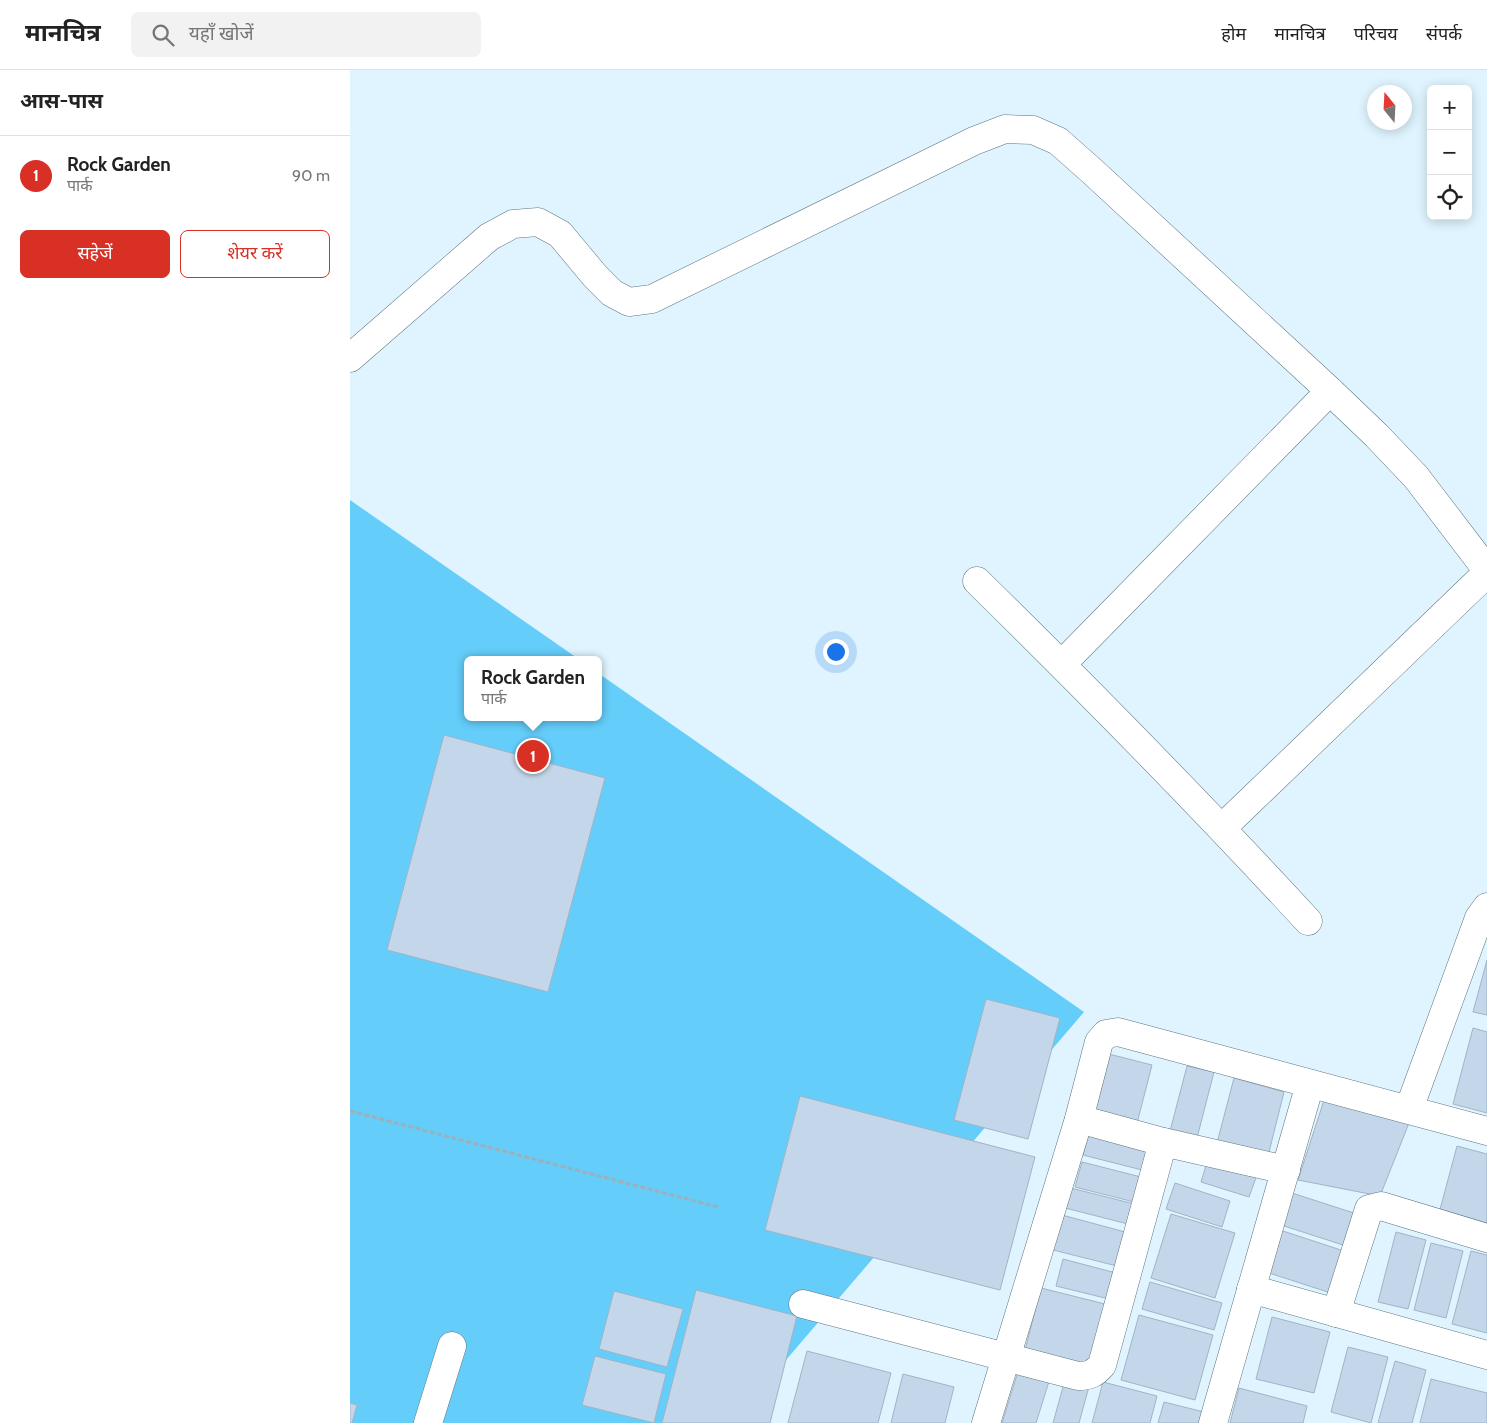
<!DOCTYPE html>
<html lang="hi">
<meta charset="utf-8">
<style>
:root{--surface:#fff;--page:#f2f2f2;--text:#222;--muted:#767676;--line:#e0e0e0;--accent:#d93025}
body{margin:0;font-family:Cabin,"Noto Sans Devanagari",sans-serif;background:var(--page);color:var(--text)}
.controls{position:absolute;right:15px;top:15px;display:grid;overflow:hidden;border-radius:8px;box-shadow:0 2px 12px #0003}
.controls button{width:45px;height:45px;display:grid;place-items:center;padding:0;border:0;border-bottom:1px solid var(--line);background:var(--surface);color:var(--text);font:25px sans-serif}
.compass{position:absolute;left:1017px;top:15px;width:45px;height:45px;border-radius:50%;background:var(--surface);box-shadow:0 2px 12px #0003;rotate:342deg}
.you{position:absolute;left:485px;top:581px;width:18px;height:18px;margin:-12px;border:4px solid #fff;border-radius:50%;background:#1a73e8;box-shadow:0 0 0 8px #1a73e833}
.badge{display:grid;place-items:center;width:32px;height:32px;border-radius:50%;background:var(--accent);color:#fff;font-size:16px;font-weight:700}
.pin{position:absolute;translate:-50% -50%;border:2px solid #fff;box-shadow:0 1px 5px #0006}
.popup{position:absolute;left:114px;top:586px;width:138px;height:65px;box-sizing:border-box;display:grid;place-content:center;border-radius:8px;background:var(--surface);filter:drop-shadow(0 1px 4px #0005);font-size:16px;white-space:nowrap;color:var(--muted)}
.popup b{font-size:19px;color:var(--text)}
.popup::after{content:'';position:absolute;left:50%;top:100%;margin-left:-10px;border:10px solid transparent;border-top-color:var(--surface)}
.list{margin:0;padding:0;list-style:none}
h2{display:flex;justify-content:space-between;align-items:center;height:65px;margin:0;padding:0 20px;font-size:21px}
h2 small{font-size:16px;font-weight:400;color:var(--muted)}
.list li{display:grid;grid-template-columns:32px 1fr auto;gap:15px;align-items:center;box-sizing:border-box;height:80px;padding:0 20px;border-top:1px solid var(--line)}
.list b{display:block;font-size:19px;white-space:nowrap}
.list p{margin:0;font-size:16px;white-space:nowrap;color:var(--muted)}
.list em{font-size:16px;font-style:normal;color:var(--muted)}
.actions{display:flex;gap:10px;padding:15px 20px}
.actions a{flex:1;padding:11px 0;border:1px solid var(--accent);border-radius:8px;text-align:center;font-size:18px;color:var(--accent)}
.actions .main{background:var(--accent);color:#fff}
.icon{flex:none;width:28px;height:28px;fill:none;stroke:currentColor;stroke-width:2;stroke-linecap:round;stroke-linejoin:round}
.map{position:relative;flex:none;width:1137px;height:1353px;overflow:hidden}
header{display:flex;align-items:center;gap:30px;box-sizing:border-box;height:70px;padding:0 25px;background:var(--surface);border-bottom:1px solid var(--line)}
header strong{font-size:24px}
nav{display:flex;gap:28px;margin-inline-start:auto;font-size:18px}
.search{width:350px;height:45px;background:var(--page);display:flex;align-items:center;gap:12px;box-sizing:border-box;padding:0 18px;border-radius:8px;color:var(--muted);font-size:19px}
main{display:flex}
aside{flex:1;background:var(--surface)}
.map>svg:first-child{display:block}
</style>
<header>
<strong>मानचित्र</strong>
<div class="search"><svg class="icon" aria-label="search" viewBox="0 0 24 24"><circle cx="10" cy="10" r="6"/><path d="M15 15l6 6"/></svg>यहाँ खोजें</div>
<nav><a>होम</a><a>मानचित्र</a><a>परिचय</a><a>संपर्क</a></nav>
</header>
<main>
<aside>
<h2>आस-पास<small></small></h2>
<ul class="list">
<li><span class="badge">1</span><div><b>Rock Garden</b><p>पार्क</p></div><em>90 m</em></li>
</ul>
<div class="actions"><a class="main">सहेजें</a><a>शेयर करें</a></div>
</aside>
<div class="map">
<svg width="1137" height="1353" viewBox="0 0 1137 1353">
<rect width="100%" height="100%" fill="#dff4fe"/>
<path fill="#64cdf9" d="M0,430L230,590H118V647H248V603L734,942L382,1353H0Z"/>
<g fill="#c4d6e9" stroke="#a1b3c5">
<path d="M94,665L255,708L198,922L37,880Z"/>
<path d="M1137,890V945L1123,942Z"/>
<path d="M636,929L710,948L678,1069L604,1050Z"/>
<path d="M1123,958L1137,962V1043L1103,1034Z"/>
<path d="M755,983L802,995L786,1057L739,1045Z"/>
<path d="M837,996L864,1002L846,1072L819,1065Z"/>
<path d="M884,1008L934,1022L918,1086L867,1073Z"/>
<path d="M977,1021L1061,1048L1030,1126L948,1110Z"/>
<path d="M450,1026L685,1087L650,1220L415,1160Z"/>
<path d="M740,1058L799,1072L792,1100L733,1085Z"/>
<path d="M1107,1076L1137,1084V1159L1088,1147Z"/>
<path d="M859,1086L908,1102L899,1127L851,1112Z"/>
<path d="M732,1092L795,1108L788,1133L725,1117Z"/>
<path d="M825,1113L880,1131L872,1157L816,1139Z"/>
<path d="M721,1118L788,1135L782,1155L715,1138Z"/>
<path d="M942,1123L1007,1144L996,1176L931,1155Z"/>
<path d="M821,1144L885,1163L865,1228L801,1208Z"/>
<path d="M712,1145L779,1163L771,1197L703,1180Z"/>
<path d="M930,1160L1000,1183L987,1225L916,1202Z"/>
<path d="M1046,1162L1076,1170L1058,1239L1028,1232Z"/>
<path d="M1081,1173L1113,1181L1096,1248L1064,1240Z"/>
<path d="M1121,1181L1137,1185V1263L1102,1254Z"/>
<path d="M713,1189L770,1204L763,1230L706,1216Z"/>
<path d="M800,1212L872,1233L864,1260L792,1239Z"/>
<path d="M691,1218L755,1234L738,1300L674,1284Z"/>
<path d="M346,1220L447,1246L420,1353H312Z"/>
<path d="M264,1221L333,1239L317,1297L249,1279Z"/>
<path d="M789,1245L863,1265L845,1330L771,1310Z"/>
<path d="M922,1247L980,1262L964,1323L906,1309Z"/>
<path d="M998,1277L1038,1287L1021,1353L981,1342Z"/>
<path d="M457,1281L541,1303L528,1353H438Z"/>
<path d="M245,1286L316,1304L304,1353L232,1335Z"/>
<path d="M1045,1291L1076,1300L1062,1353H1028Z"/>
<path d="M670,1295L701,1305L686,1353H652Z"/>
<path d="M553,1304L604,1317L595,1353H541Z"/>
<path d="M716,1306L740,1313L729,1353H703Z"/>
<path d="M1081,1309L1137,1323V1353H1070Z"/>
<path d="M753,1312L807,1326L800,1353H742Z"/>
<path d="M889,1318L957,1336L953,1353H880Z"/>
<path d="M814,1332L858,1343L856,1353H808Z"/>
<path d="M0,1333L7,1335L2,1353H0Z"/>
</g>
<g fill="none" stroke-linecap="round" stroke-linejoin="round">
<defs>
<g id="minor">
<path d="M0,288L139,167L163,154L188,152L210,164L245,206L262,223L279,232L302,229L624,71L655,59L683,60L708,71L743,102L980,321L1026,365L1066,407L1137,500"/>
<path d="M627,511C740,622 850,734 958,851"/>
<path d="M712,594L980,321"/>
<path d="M872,758L1137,503"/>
<path d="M1059,1039L1129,848L1137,837"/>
<path d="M729,1049L813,1072L936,1100"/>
<path d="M901,1219L1137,1285"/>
<path d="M453,1234L728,1306C739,1306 744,1304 752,1295L813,1072"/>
<path d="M986,1243L1019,1139L1031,1136L1137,1168"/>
<path d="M78,1353L102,1276"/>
<path d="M636,1353L729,1049L749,972L756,964L768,962L1137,1061"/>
<path d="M863,1353L960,1014"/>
</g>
</defs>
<use href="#minor" stroke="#5e7580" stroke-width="29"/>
<path stroke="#9eafb7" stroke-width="3" stroke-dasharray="5 2.5" stroke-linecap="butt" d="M0,1041L368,1137"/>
<use href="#minor" stroke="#fff" stroke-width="28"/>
</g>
</svg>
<div class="controls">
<button>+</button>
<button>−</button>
<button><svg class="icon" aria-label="locate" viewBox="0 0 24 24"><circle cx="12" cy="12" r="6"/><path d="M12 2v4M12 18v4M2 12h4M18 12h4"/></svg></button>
</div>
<svg class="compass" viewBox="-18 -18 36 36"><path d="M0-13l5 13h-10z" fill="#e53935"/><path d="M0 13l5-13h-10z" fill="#767676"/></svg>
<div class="you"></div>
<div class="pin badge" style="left:183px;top:686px">1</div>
<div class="popup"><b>Rock Garden</b>पार्क</div>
</div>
</main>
